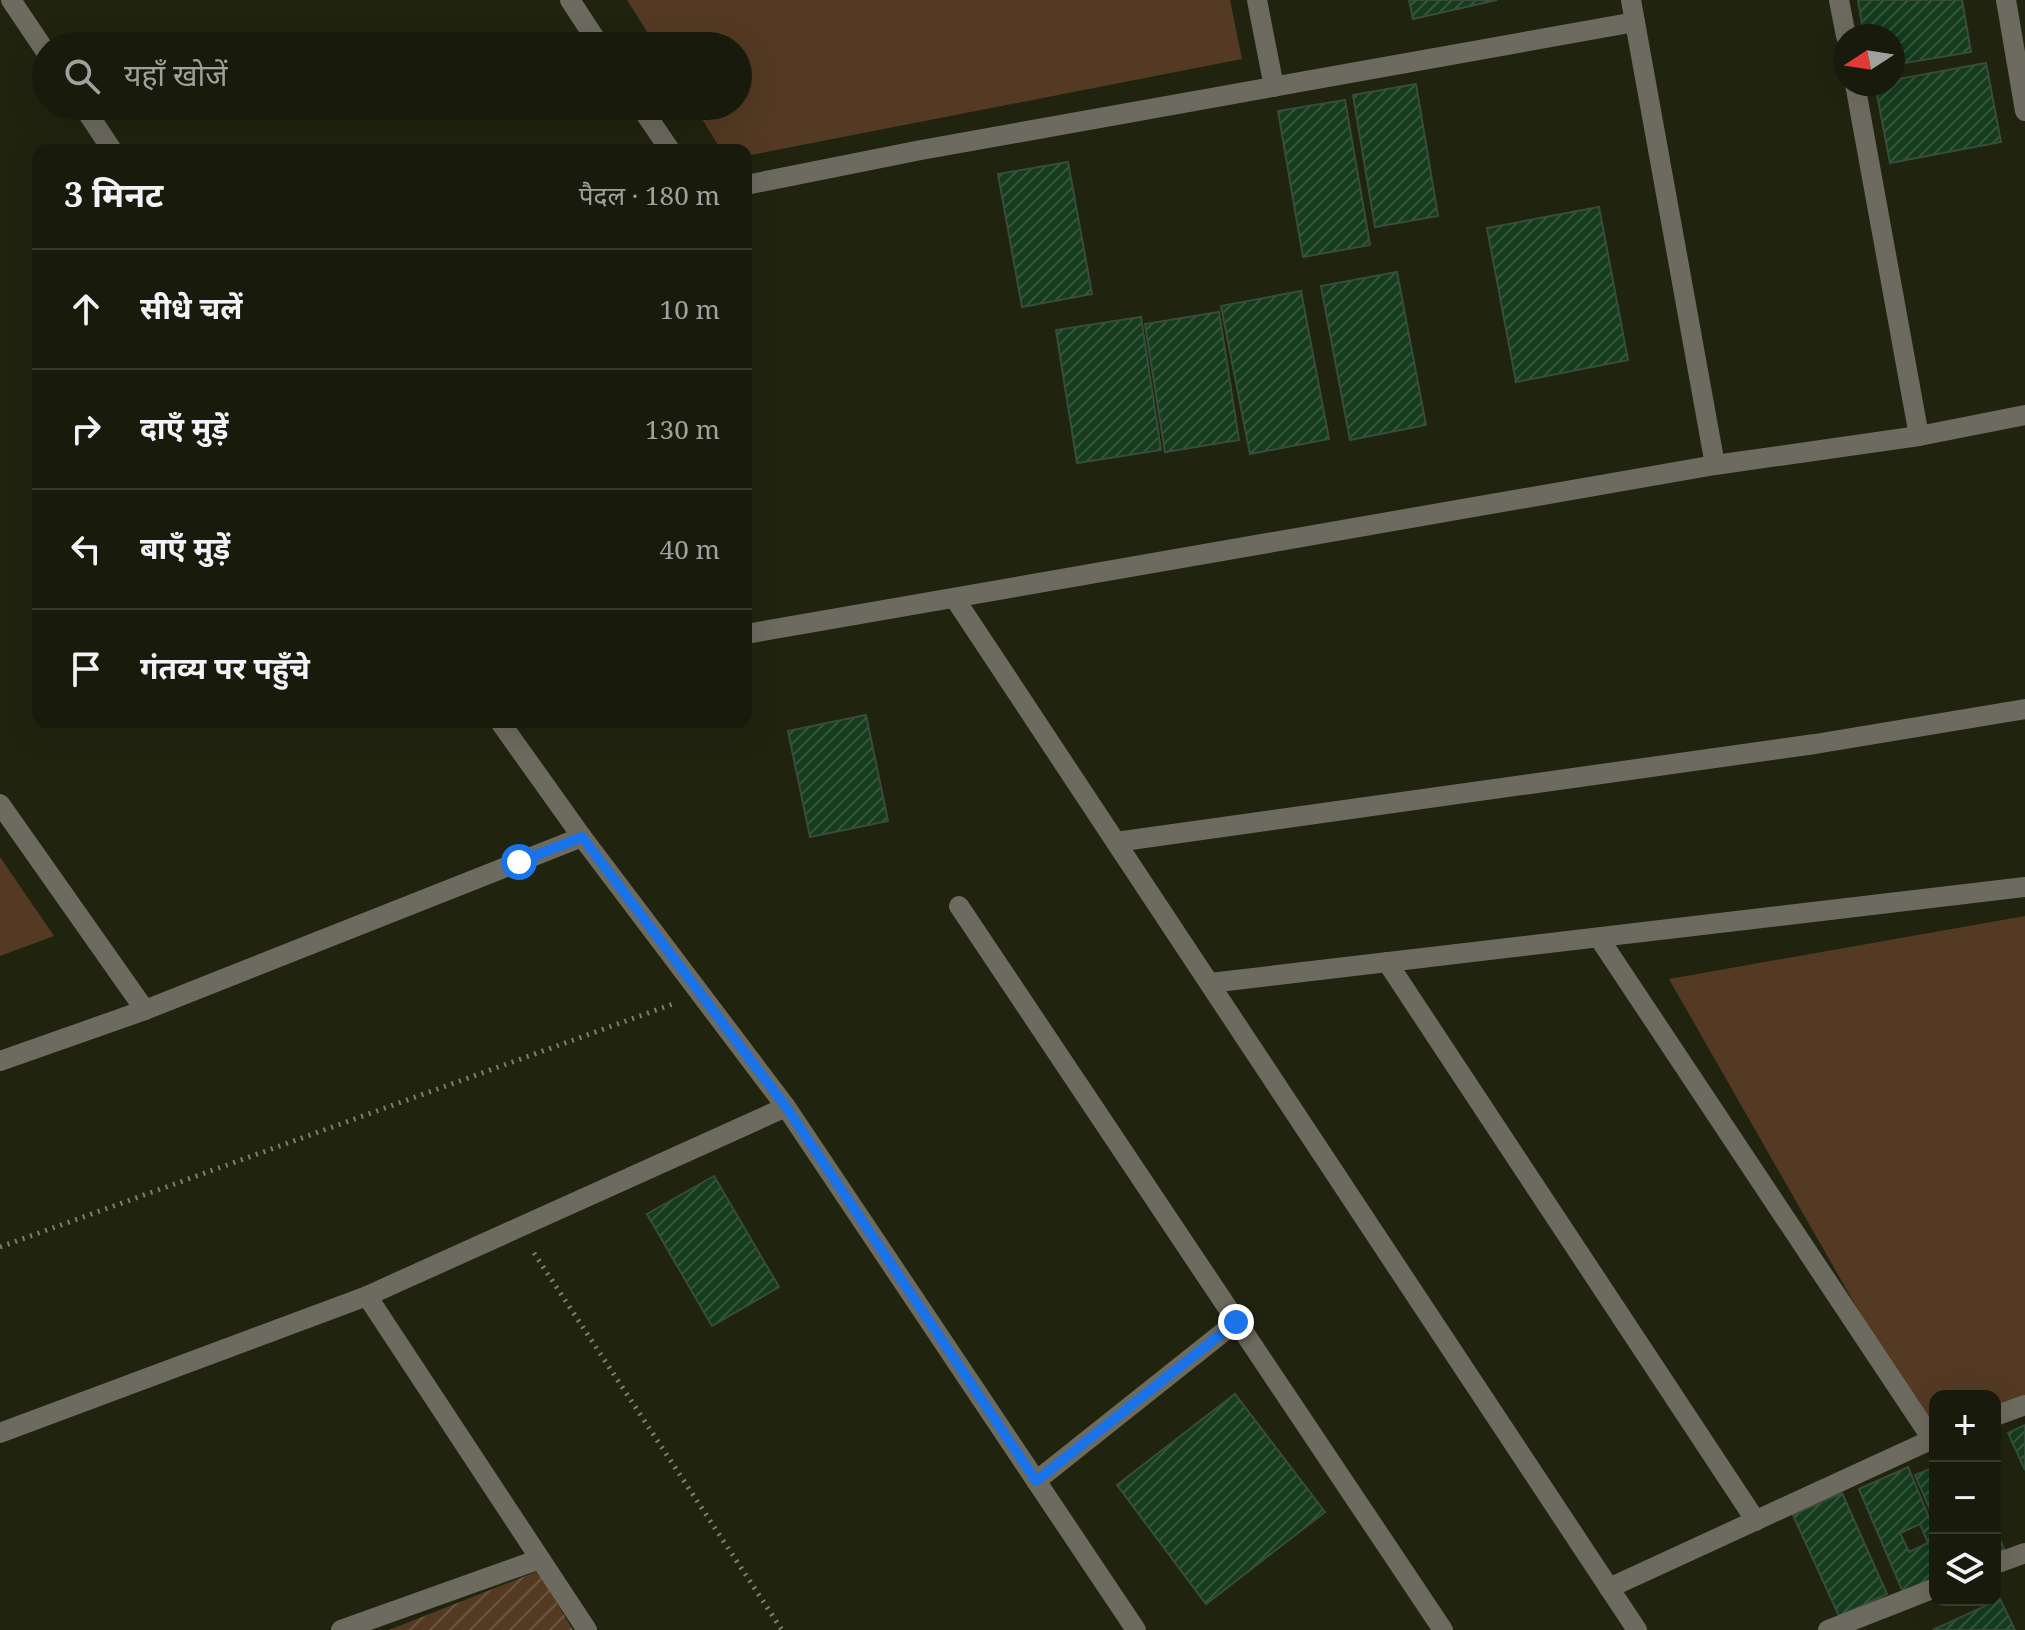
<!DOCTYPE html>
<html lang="hi">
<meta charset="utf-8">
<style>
:root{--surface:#181b0b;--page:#212414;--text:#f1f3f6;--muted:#9fa19d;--line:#36392c}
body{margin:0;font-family:"Noto Serif","Noto Sans Devanagari",serif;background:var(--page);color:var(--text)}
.controls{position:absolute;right:24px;bottom:24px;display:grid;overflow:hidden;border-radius:16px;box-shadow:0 8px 32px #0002}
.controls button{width:72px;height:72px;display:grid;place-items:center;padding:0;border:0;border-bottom:2px solid var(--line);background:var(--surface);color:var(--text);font:40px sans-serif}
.compass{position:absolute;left:1833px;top:24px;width:72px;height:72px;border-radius:50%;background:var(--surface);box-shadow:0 8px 32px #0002;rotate:258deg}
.stop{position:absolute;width:24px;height:24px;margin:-18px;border:6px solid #1a73e8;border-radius:50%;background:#fff}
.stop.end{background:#1a73e8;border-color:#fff;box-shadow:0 2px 8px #0008}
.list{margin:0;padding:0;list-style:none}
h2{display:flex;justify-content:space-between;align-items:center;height:104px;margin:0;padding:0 32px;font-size:34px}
h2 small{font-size:26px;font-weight:400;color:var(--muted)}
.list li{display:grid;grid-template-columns:52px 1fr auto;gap:24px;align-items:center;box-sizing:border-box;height:120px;padding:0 32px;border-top:2px solid var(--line)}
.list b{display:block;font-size:30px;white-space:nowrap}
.list em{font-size:26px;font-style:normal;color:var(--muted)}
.icon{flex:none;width:44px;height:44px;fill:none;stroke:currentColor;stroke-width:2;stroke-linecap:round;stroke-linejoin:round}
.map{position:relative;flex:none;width:2025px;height:1630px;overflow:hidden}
.search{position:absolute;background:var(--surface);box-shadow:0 8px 32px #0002;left:32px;top:32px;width:720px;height:88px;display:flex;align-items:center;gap:20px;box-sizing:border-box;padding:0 28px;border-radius:44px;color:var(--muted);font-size:30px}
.panel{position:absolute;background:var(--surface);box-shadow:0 8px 32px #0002;left:32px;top:144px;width:720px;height:584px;border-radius:16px}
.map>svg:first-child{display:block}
</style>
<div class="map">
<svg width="2025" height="1630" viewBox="0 0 2025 1630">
<defs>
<pattern id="garden-furrows" width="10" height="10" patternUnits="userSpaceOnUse" patternTransform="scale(2)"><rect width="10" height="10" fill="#543a23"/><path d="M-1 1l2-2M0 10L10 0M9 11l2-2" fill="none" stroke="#6c5642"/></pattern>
<pattern id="building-hatch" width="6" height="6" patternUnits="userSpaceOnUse" patternTransform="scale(2)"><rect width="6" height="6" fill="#143c1d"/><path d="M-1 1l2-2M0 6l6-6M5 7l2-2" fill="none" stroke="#35573c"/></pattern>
</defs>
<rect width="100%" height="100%" fill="#20240f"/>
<g fill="#543a23">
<path d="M627,0H1230L1242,59L746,156V150H721L694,106H738V46H656Z"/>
<path d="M0,857L54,936L0,956Z"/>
<path d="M2025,916V1409L1995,1419V1396H1935V1438L1932,1439L1669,979Z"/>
</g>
<path fill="url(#garden-furrows)" d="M538,1571L573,1630H389Z"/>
<g fill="url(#building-hatch)" stroke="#384c3b" stroke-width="2" fill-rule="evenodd">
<path d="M1409,0H1497L1413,19Z"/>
<path d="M1858,0H1962L1971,52L1893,65V36H1864Z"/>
<path d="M1986,63L2001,142L1890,163L1875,84H1893V80Z"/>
<path d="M1416,84L1438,216L1375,227L1353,95Z"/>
<path d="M1345,100L1370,245L1303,257L1278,111Z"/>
<path d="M1068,162L1092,294L1022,307L998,174Z"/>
<path d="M1599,207L1628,360L1516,382L1487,228Z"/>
<path d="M1397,272L1426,425L1350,440L1321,286Z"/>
<path d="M1301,291L1329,439L1250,454L1221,306Z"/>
<path d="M1219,312L1239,440L1165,452L1145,324Z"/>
<path d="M1141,317L1161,450L1077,463L1056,330Z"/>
<path d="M866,715L888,821L810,837L788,731Z"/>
<path d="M714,1176L779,1287L712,1326L647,1214Z"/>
<path d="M1235,1394L1325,1512L1206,1604L1117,1485Z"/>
<path d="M2025,1425V1470L2008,1433Z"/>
<path d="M1908,1467L1935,1532V1578L1903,1592L1859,1489ZM1920,1524L1928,1543L1909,1552L1900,1533Z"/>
<path d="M1935,1467V1521L1915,1475Z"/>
<path d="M1842,1493L1887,1594L1839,1616L1793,1515Z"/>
<path d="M1995,1529L2005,1551L1995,1556Z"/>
<path d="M2000,1599L2015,1630H1933Z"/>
</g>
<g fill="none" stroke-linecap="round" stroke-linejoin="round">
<g stroke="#7b7f6d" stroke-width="5" stroke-dasharray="2 6" stroke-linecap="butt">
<path d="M0,1247L673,1004"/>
<path d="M534,1253L782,1630"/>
</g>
<g stroke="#6d6a5f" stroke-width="20">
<path d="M11,0L46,52"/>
<path d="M570,0L600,46"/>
<path d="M1257,0L1274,87"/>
<path d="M1631,0L1715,465"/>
<path d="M1839,0L1846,36"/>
<path d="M2006,0L2025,111"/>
<path d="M1855,84L1919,436"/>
<path d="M83,106L112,150"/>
<path d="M640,106L670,150"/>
<path d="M746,185L921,150L1635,22"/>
<path d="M955,599L1637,1630"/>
<path d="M746,634L1715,465L1919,436L2025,415"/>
<path d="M500,722L582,837L786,1107L1136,1630"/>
<path d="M0,804L145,1010"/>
<path d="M1116,842L1815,744L2025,709"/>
<path d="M959,906L1443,1630"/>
<path d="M1599,938L1932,1439"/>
<path d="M1387,962L1756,1521"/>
<path d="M1210,983L2025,887"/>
<path d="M0,1061L145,1010L582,837"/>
<path d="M367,1296L587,1630"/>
<path d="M1995,1416L2025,1405"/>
<path d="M0,1433L367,1296L786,1107"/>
<path d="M1036,1481L1236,1322"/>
<path d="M1995,1564L2025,1553"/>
<path d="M1609,1588L1935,1438"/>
<path d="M341,1630L540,1559"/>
<path d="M1828,1630L1935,1588"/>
</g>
</g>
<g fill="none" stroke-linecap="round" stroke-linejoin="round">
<path stroke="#1a73e8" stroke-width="10" d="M519,862L582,837L786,1107L1036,1481L1236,1322"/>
</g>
</svg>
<div class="controls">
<button>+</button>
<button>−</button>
<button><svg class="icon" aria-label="layers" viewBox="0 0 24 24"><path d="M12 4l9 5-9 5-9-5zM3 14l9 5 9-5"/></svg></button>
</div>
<svg class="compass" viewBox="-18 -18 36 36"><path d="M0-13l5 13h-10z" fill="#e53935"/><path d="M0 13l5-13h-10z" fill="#9fa19d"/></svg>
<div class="stop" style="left:519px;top:862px"></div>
<div class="stop end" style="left:1236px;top:1322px"></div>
<div class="search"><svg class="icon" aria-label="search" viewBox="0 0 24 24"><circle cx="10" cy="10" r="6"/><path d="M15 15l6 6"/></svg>यहाँ खोजें</div>
<section class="panel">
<h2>3 मिनट<small>पैदल · 180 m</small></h2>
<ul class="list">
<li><svg class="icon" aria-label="ahead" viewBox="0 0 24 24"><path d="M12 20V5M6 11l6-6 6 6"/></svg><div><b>सीधे चलें</b></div><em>10 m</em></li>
<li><svg class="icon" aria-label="right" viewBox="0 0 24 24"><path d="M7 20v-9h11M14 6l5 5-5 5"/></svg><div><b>दाएँ मुड़ें</b></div><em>130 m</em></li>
<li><svg class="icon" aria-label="left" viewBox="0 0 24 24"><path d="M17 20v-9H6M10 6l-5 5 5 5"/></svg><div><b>बाएँ मुड़ें</b></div><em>40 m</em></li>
<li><svg class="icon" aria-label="arrive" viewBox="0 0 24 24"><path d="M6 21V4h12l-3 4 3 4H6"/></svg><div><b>गंतव्य पर पहुँचे</b></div></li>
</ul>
</section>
</div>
